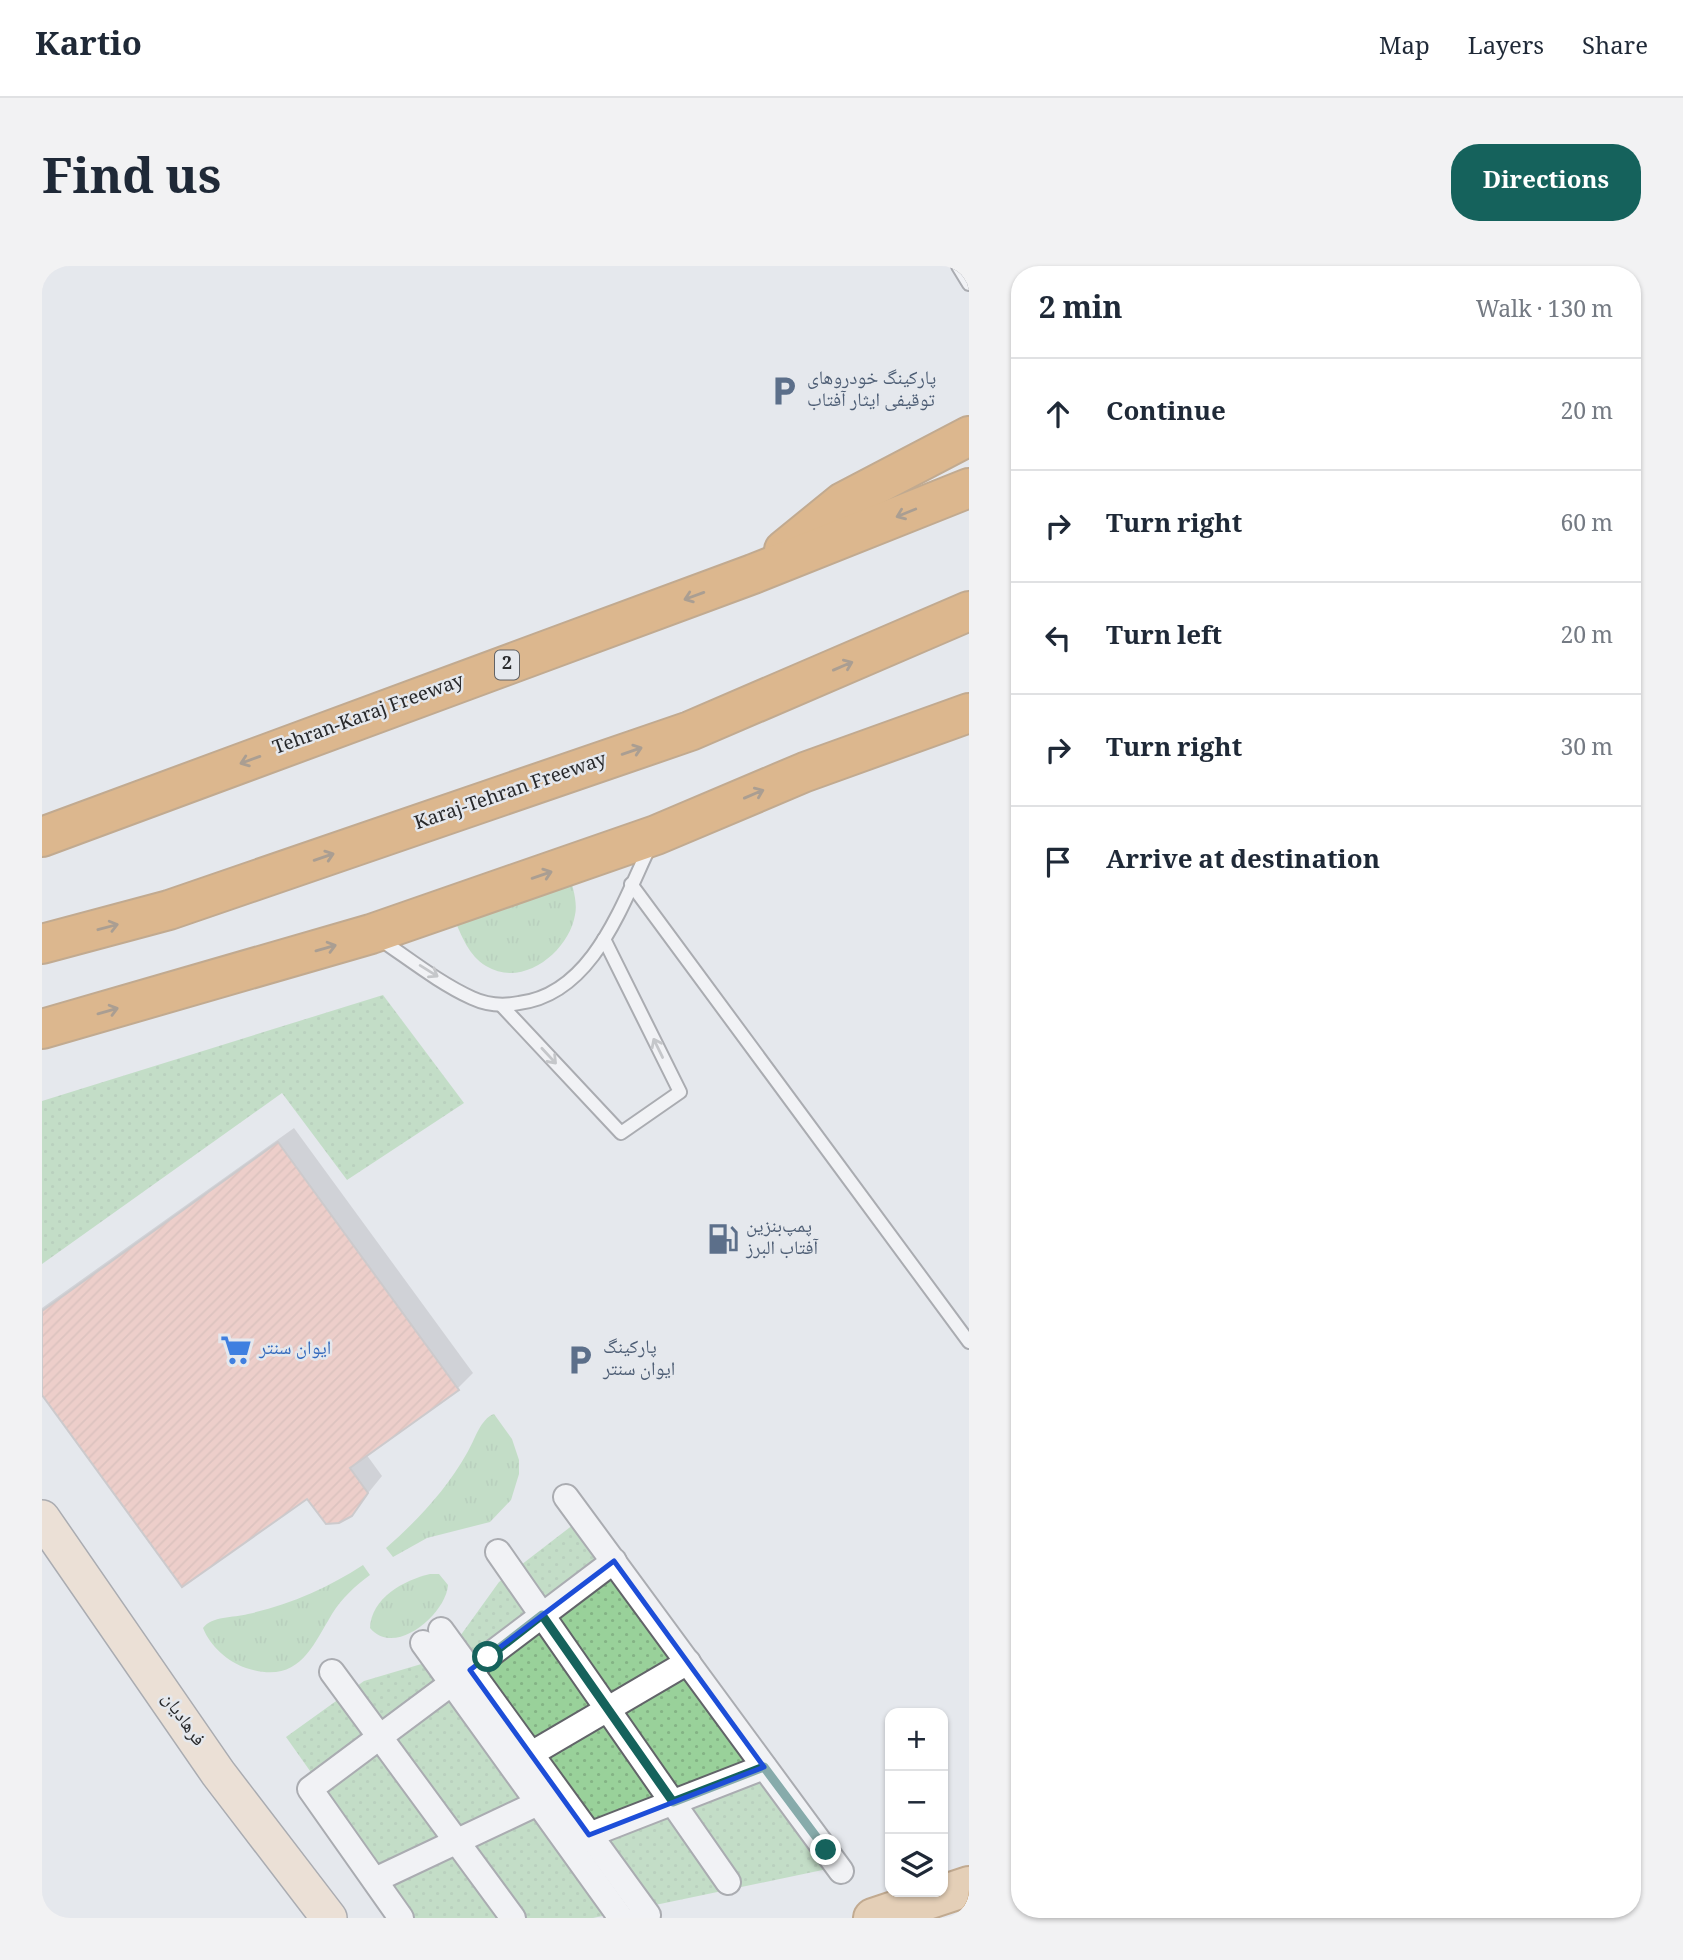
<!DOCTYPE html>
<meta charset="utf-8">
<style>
:root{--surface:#fff;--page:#f2f2f3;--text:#1f2937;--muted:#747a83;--line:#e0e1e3;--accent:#15625c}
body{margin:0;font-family:Georgia,"Noto Naskh Arabic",serif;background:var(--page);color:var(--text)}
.controls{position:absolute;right:21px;bottom:21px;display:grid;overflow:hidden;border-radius:14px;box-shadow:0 2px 5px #0004}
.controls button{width:63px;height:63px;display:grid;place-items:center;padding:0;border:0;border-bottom:2px solid var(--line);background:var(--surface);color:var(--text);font:35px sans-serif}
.stop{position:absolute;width:21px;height:21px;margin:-16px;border:5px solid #15625c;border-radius:50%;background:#fff}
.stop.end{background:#15625c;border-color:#fff;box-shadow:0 2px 7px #0008}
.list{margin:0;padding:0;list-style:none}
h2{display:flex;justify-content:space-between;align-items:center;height:91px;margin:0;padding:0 28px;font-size:30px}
h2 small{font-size:23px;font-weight:400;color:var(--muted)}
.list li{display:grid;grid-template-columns:46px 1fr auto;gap:21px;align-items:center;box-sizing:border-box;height:112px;padding:0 28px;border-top:2px solid var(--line)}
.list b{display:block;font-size:26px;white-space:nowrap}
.list em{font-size:23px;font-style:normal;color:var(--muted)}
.icon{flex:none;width:38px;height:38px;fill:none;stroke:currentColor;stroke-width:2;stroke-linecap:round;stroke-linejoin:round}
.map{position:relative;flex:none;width:927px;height:1652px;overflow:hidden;border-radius:28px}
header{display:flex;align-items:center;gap:42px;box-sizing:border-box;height:98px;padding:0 35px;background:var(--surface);border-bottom:2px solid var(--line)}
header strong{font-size:33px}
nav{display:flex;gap:38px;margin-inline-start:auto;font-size:24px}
.intro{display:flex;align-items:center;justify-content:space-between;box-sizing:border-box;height:168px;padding:0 42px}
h1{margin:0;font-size:49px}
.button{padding:18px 32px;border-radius:28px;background:var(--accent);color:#fff;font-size:24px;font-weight:700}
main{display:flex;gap:42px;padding:0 42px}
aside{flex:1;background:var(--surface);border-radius:28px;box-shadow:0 2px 5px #0004}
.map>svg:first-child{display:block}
</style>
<header>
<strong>Kartio</strong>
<nav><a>Map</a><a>Layers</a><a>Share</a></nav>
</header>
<div class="intro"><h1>Find us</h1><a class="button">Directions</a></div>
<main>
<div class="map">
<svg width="927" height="1652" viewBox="0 0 927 1652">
<defs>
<pattern id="grass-tufts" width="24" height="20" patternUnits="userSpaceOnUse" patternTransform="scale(1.75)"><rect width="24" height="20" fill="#99d19a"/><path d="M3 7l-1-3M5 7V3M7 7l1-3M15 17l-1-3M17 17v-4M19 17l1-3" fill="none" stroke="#84b385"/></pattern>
<pattern id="park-dots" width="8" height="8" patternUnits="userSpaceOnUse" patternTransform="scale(1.75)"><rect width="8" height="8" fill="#99d19a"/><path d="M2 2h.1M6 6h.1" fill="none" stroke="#84b385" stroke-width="1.8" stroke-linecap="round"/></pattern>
<pattern id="building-hatch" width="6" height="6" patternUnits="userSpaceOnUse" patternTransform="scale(1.75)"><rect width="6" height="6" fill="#f5b09f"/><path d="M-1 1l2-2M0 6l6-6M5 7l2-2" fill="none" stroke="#d29789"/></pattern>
</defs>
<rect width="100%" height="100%" fill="#e5e8ed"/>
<g fill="url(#grass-tufts)">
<path d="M527,607C530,619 536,636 533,649C527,685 481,723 444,700C427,690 419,669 412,652Z"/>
<path d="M452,1148L470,1173L477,1194V1208L469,1234L448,1256L385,1272L351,1291L344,1282C376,1254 404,1224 425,1187C433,1174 438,1153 452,1148Z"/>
<path d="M321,1299L328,1309C314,1319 299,1333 290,1348C269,1383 256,1419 204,1402C186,1396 168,1380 161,1362C170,1350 191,1352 206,1348C247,1339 286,1322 321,1299Z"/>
<path d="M388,1308H397L406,1319C404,1348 353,1392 328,1362C329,1332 362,1314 388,1308Z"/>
</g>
<g fill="url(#park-dots)">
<path d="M341,729L422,837L305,914L240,827L0,998V835Z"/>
<path d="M536,1255L790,1602L551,1652H372L244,1471L322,1415L403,1391L457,1316Z"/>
</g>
<path fill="#0003" d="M252,862L431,1107L415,1123L324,1188L340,1210L309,1248L0,1126V1042Z"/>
<path fill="url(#building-hatch)" stroke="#ada6a5" stroke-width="2" d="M236,876L417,1124L308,1202L326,1227L310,1250L297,1257L284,1258L265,1233L140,1321L0,1129V1045Z"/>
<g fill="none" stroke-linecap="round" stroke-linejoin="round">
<defs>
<g id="lane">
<path d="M916,0L927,18"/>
<path d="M589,618L927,1076"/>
<path d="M336,672C366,692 397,717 430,732C445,739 462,740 477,737C551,728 580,638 608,580"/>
<path d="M460,740L579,867L638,826L562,673"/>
</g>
<g id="street">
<path d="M524,1231L799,1605"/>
<path d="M456,1286L686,1616"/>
<path d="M399,1364L606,1649L597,1652"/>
<path d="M381,1377L579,1652"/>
<path d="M428,1404L572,1295"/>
<path d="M290,1406L471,1652"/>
<path d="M489,1488L646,1396"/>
<path d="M547,1569L722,1501"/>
<path d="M333,1614L496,1537"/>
<path d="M359,1652L268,1523L410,1417"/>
</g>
<path id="secondary" d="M0,1252L176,1507L287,1652"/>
<path id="primary" d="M831,1652L927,1620"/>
<g id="highway">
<path d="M742,284L801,236L927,170"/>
<path d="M0,571L711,308L927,222"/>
<path d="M0,678L127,644L648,465L927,345"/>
<path d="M0,763L329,668L614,569L763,506L927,447"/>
</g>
</defs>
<use href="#lane" stroke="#626469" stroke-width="16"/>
<use href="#street" stroke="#626469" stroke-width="28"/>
<use href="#secondary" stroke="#626469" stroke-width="38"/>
<use href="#primary" stroke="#956021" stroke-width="42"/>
<use href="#highway" stroke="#956021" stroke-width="42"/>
<use href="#lane" stroke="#fff" stroke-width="12"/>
<use href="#street" stroke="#fff" stroke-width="24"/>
<use href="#secondary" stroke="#f1d8bb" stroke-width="35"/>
<use href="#primary" stroke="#e3b176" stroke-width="38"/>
<use href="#highway" stroke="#d07d1b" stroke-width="38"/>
</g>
<defs><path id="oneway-shaft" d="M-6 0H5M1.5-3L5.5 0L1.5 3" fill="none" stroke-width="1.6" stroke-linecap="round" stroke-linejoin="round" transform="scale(1.75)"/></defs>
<g stroke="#634625">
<use href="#oneway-shaft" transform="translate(864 247) rotate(158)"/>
<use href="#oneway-shaft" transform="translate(652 330) rotate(160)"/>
<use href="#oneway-shaft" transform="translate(801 400) rotate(-23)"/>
<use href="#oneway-shaft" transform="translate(590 485) rotate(-19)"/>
<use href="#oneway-shaft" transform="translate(208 494) rotate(160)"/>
<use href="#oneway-shaft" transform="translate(712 528) rotate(-23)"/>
<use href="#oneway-shaft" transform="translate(282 591) rotate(-19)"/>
<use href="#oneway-shaft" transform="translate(500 609) rotate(-19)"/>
<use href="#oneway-shaft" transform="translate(66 661) rotate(-15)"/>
<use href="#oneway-shaft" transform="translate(284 682) rotate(-16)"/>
<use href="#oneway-shaft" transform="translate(66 745) rotate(-16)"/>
</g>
<g stroke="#9e9fa0">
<use href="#oneway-shaft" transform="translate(387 705) rotate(32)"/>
<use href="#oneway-shaft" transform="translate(616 782) rotate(-116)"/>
<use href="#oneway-shaft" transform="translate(507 790) rotate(47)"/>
</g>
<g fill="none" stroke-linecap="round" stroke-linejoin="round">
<path stroke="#15625c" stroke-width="9" d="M446,1391L500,1349L631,1536L722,1501L784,1584"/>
</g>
<path d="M0 0H927V1652H0ZM572,1295L722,1501L547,1569L428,1404Z" fill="#e5e8ed" fill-opacity=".55" fill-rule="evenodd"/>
<path fill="none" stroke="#1d4ed8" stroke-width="5" stroke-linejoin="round" d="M572,1295L722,1501L547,1569L428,1404Z"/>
<defs>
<symbol id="parking-bare" viewBox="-9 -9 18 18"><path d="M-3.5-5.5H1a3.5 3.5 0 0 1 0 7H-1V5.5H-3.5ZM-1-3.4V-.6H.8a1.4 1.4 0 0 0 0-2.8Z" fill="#5c6f8a" stroke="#e5e8ed" stroke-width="2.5" paint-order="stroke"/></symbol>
<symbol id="fuel-bare" viewBox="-9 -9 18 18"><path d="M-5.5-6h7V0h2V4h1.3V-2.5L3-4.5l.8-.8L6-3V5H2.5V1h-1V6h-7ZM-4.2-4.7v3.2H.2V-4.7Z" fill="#5c6f8a" stroke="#e5e8ed" stroke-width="2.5" paint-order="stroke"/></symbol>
<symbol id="supermarket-bare" viewBox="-9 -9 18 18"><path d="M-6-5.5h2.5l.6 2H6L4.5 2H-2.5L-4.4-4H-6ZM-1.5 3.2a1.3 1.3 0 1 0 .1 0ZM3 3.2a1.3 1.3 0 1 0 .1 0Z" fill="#3f7fe0" stroke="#e5e8ed" stroke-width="2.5" paint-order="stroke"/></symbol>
</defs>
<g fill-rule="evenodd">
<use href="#parking-bare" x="720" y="103" width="44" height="44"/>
<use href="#fuel-bare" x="659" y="951" width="44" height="44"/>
<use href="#supermarket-bare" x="172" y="1062" width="44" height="44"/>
<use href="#parking-bare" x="516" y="1072" width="44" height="44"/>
</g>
<g text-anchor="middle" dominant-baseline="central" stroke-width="5" stroke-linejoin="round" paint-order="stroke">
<rect fill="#e5e8ed" stroke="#616265" stroke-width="2" x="453" y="384.5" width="24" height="29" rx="5"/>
<g font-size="18" font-weight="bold" fill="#28292b">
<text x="465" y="399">2</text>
</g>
<g font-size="19" fill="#4e5e75" stroke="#e5e8ed" text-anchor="start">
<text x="765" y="114">پارکینگ خودروهای<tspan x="765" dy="22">توقیفی ایثار آفتاب</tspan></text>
<text x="704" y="962">پمپ‌بنزین<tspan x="704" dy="22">آفتاب البرز</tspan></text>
<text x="561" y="1083">پارکینگ<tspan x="561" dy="22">ایوان سنتر</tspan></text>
</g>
<g font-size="19" fill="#28292b" stroke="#e5e8ed">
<text transform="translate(327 450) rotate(-20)">Tehran-Karaj Freeway</text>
<text transform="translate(469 527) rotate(-19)">Karaj-Tehran Freeway</text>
<text transform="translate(140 1454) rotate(55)">فرهادیان</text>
</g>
<g font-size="19" fill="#366cbe" stroke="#e5e8ed" text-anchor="start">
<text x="217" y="1084">ایوان سنتر</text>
</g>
</g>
</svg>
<div class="controls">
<button>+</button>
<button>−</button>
<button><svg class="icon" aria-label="layers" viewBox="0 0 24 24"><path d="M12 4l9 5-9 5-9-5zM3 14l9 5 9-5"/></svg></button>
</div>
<div class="stop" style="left:446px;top:1391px"></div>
<div class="stop end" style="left:784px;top:1584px"></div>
</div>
<aside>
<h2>2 min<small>Walk · 130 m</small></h2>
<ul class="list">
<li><svg class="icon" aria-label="ahead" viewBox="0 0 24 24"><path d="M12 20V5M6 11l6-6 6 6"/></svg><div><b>Continue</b></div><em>20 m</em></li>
<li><svg class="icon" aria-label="right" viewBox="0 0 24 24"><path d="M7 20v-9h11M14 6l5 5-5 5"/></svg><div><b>Turn right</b></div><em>60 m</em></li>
<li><svg class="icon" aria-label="left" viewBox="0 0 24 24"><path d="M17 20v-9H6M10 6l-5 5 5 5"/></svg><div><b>Turn left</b></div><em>20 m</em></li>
<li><svg class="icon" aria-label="right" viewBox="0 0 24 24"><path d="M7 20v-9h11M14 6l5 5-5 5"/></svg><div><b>Turn right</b></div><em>30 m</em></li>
<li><svg class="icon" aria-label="arrive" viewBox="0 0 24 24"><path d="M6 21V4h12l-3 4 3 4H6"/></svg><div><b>Arrive at destination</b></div></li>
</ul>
</aside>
</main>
